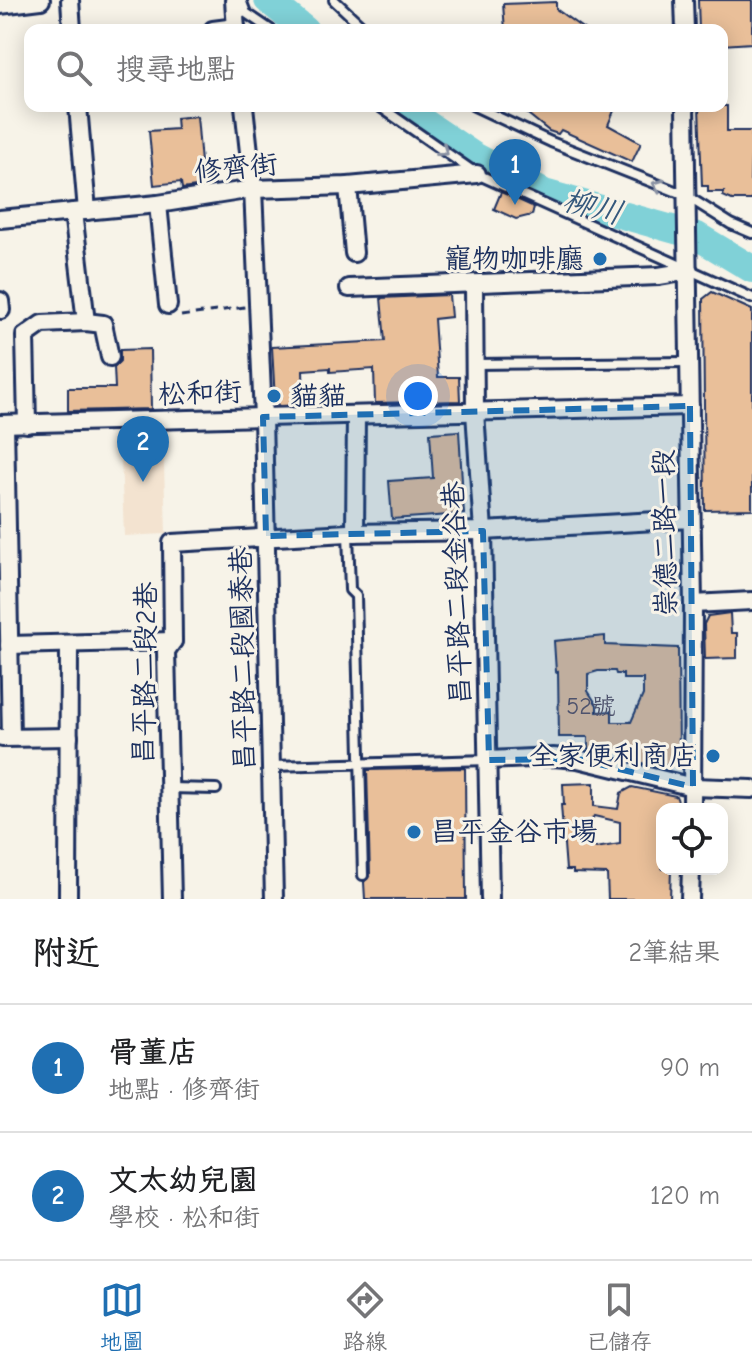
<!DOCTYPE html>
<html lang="zh-TW">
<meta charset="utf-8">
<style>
:root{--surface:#fff;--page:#f6f6f6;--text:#202124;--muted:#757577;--line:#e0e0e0;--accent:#1f6fb2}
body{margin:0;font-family:"Comic Neue","LXGW WenKai TC",sans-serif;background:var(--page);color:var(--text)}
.controls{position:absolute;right:24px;bottom:24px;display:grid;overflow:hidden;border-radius:16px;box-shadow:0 4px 20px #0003}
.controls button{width:72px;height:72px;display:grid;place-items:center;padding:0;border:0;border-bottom:2px solid var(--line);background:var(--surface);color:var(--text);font:40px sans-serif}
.you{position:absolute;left:418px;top:396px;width:28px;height:28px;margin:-20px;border:6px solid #fff;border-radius:50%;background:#1a73e8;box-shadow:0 0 0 12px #1a73e833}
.badge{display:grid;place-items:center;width:52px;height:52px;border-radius:50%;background:var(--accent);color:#fff;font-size:26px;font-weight:700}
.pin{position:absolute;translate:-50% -66px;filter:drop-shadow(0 2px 4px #0008)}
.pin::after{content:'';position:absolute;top:42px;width:28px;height:24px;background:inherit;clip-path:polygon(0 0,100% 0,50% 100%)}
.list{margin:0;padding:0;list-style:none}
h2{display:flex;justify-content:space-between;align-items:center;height:104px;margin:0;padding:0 32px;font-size:34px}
h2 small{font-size:26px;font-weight:400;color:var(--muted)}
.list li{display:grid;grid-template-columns:52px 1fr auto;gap:24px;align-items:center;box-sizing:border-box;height:128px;padding:0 32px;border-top:2px solid var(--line)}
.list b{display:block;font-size:30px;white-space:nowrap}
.list p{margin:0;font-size:26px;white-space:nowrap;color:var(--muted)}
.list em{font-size:26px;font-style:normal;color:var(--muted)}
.icon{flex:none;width:44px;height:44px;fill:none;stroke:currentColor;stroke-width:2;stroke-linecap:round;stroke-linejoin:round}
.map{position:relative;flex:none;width:752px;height:899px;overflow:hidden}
.search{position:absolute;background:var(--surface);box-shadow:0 4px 20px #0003;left:24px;right:24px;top:24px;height:88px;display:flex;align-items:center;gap:20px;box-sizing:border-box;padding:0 28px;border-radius:16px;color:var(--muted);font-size:30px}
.sheet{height:360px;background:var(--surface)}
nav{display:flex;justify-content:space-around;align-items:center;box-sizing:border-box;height:112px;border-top:2px solid var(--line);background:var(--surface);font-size:22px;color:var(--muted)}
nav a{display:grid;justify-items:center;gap:4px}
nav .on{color:var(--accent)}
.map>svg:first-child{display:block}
</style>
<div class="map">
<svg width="752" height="899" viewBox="0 0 752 899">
<rect width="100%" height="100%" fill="#f7f3e8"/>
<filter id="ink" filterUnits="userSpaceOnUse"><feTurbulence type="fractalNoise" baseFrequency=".0125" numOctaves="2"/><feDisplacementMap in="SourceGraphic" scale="16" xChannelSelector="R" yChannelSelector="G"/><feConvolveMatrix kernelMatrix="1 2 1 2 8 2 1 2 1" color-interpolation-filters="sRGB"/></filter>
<g filter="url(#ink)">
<path fill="#f3e3d0" d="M163,428L166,534L124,536L120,430Z"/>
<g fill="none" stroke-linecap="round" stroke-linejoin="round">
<g stroke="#80d1d7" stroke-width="28">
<path d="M268,0L305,30"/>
<path d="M400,106L474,156L544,193L697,236L752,269"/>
</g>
</g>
<g fill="#e9bf99" stroke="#1b2f5e" stroke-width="2" fill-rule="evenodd">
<path d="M698,0H752V43L722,45V30H699Z"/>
<path d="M556,2V9L585,30H505L503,4Z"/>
<path d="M518,106H616L608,125L641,143L632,162L561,130L558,134L549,131Z"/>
<path d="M699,106H727V131H752L750,181H752V200H732L723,196L724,192H708V186H702Z"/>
<path d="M197,116L203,186L182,189L181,182L154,185L149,131L177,129L176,118Z"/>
<path d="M501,192L534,207L532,215L516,219L494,209Z"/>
<path d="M712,292L752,310V509L705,510L703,299Z"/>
<path d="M449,295L451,317L434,319L438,377H459L460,401L375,403L374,369L330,372V368L303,370L304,405L279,406L275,401L272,347L385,341L381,298Z"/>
<path d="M150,349L151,409L68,411V388H115L114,367L120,361V350Z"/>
<path d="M459,431L464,514L392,519L389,481L433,478L430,433Z"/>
<path d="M730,613L731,633H737V658L705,659L704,624L708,616Z"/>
<path d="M605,636V645L678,648L679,756L670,764H646L625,759L619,749H588V737H559L558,671L556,672L554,641ZM598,671H615L616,674H623V679H643V695L631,722H612V711L597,712V705L588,691V674Z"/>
<path d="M465,768L466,899H365L364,882L370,875L367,770Z"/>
<path d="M594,783V806L618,809L621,793L632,787L676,796L681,809H662V869H671L670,899H608L607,874L573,873V870H566L561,805H564L563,784ZM594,816L620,822V844L596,848L586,841V829Z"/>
</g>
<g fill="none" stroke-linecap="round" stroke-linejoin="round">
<defs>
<g id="service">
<path d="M241,0L246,13L271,30"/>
<path d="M334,0L366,30"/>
<path d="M379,106L477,174L752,298"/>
<path d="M474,106L551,142L685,195L731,224L752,233"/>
<path d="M476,364L690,362"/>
<path d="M348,533L350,590L356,596L363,875"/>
<path d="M272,766L489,760"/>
<path d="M169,788L216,789"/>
</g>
<g id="minor">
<path d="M70,0L72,30"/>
<path d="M234,0L236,30"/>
<path d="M684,0L685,30"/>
<path d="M0,5L41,0"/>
<path d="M213,30L236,27"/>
<path d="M78,106L87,211"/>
<path d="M244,106L253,189L263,417L274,899"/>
<path d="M685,106L693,604L692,809"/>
<path d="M348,186L354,253"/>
<path d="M158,204L168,305"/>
<path d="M73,212L86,322"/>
<path d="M0,219L158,204L253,189L348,186L477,174"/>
<path d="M474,285L475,412L483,531L490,899"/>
<path d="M349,288L659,276L689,271"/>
<path d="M0,301L1,310"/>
<path d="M0,424L690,406"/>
<path d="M5,424L11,737"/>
<path d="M27,424L25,336L42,324L86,322L103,324L110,357"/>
<path d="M355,533L356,415"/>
<path d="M693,604L752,601"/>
<path d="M9,645L173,641"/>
<path d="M2,738L69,737"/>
<path d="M489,760L553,757L578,759L693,787L752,789"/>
<path d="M68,899L69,644"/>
<path d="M172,899L166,651L173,641L172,543L348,533L483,531L691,519"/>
<path d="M690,899L691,869"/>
</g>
</defs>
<use href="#service" stroke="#1b2f5e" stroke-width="14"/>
<use href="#minor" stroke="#1b2f5e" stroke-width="22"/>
<path stroke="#1b2f5e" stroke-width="3" stroke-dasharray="8 6" stroke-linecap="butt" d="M181,316L245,307"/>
<use href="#service" stroke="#f7f3e8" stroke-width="8"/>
<use href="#minor" stroke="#f7f3e8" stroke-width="16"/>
</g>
<defs><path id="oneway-chevron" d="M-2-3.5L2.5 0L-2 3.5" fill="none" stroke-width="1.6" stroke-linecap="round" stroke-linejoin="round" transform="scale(2)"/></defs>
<g stroke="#8991a3">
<use href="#oneway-chevron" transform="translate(443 151) rotate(35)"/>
<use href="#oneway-chevron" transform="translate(658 185) rotate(-158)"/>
</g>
</g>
<path fill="#1f6fb2" fill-opacity="0.2" stroke="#1f6fb2" stroke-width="6" stroke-dasharray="16 10" stroke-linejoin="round" d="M690,406L693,787L578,759L489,760L483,531L266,536L263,417Z"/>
<g fill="#1f6fb2" stroke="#f7f3e8" stroke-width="3">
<circle cx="600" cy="259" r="8"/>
<circle cx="274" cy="396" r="8"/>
<circle cx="713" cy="756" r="8"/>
<circle cx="414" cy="832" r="8"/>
</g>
<g text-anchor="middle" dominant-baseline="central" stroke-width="6" stroke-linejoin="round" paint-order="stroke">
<g font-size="24" fill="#4e536d">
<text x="591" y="706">52號</text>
</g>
<g font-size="28" fill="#1b2f5e" stroke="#f7f3e8">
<text transform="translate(236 168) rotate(-6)">修齊街</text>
<text transform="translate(200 393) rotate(-2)">松和街</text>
<text transform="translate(665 533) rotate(-91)">崇德二路一段</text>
<text transform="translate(457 593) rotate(-92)">昌平路二段金谷巷</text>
<text transform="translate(243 659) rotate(-91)">昌平路二段國泰巷</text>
<text transform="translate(145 673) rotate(-89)">昌平路二段2巷</text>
</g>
<g font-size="28" fill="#1b2f5e" stroke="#f7f3e8" text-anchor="end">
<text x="584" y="259">寵物咖啡廳</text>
<text x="290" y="396" text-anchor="start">貓貓</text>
<text x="697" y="756">全家便利商店</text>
<text x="430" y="832" text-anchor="start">昌平金谷市場</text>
</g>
<g font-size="30" font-style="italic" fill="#34587c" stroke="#f7f3e8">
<text transform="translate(593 207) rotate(15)">柳川</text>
</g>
</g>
</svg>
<div class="controls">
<button><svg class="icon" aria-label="locate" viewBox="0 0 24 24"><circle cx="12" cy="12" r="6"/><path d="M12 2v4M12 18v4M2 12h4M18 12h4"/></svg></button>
</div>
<div class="you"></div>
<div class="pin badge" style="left:515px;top:205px">1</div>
<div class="pin badge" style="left:143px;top:482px">2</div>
<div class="search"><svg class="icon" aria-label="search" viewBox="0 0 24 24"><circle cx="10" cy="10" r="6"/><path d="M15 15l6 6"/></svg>搜尋地點</div>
</div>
<section class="sheet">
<h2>附近<small>2筆結果</small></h2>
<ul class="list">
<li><span class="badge">1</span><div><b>骨董店</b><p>地點 · 修齊街</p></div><em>90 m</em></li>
<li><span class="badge">2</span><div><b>文太幼兒園</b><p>學校 · 松和街</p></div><em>120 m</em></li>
</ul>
</section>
<nav>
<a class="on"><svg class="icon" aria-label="map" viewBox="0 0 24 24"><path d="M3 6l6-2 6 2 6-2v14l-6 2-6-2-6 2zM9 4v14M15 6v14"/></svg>地圖</a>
<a><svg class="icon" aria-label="directions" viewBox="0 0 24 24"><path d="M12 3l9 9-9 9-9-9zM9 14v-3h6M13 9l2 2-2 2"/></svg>路線</a>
<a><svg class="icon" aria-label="saved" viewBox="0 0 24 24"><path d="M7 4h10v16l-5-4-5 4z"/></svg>已儲存</a>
</nav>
